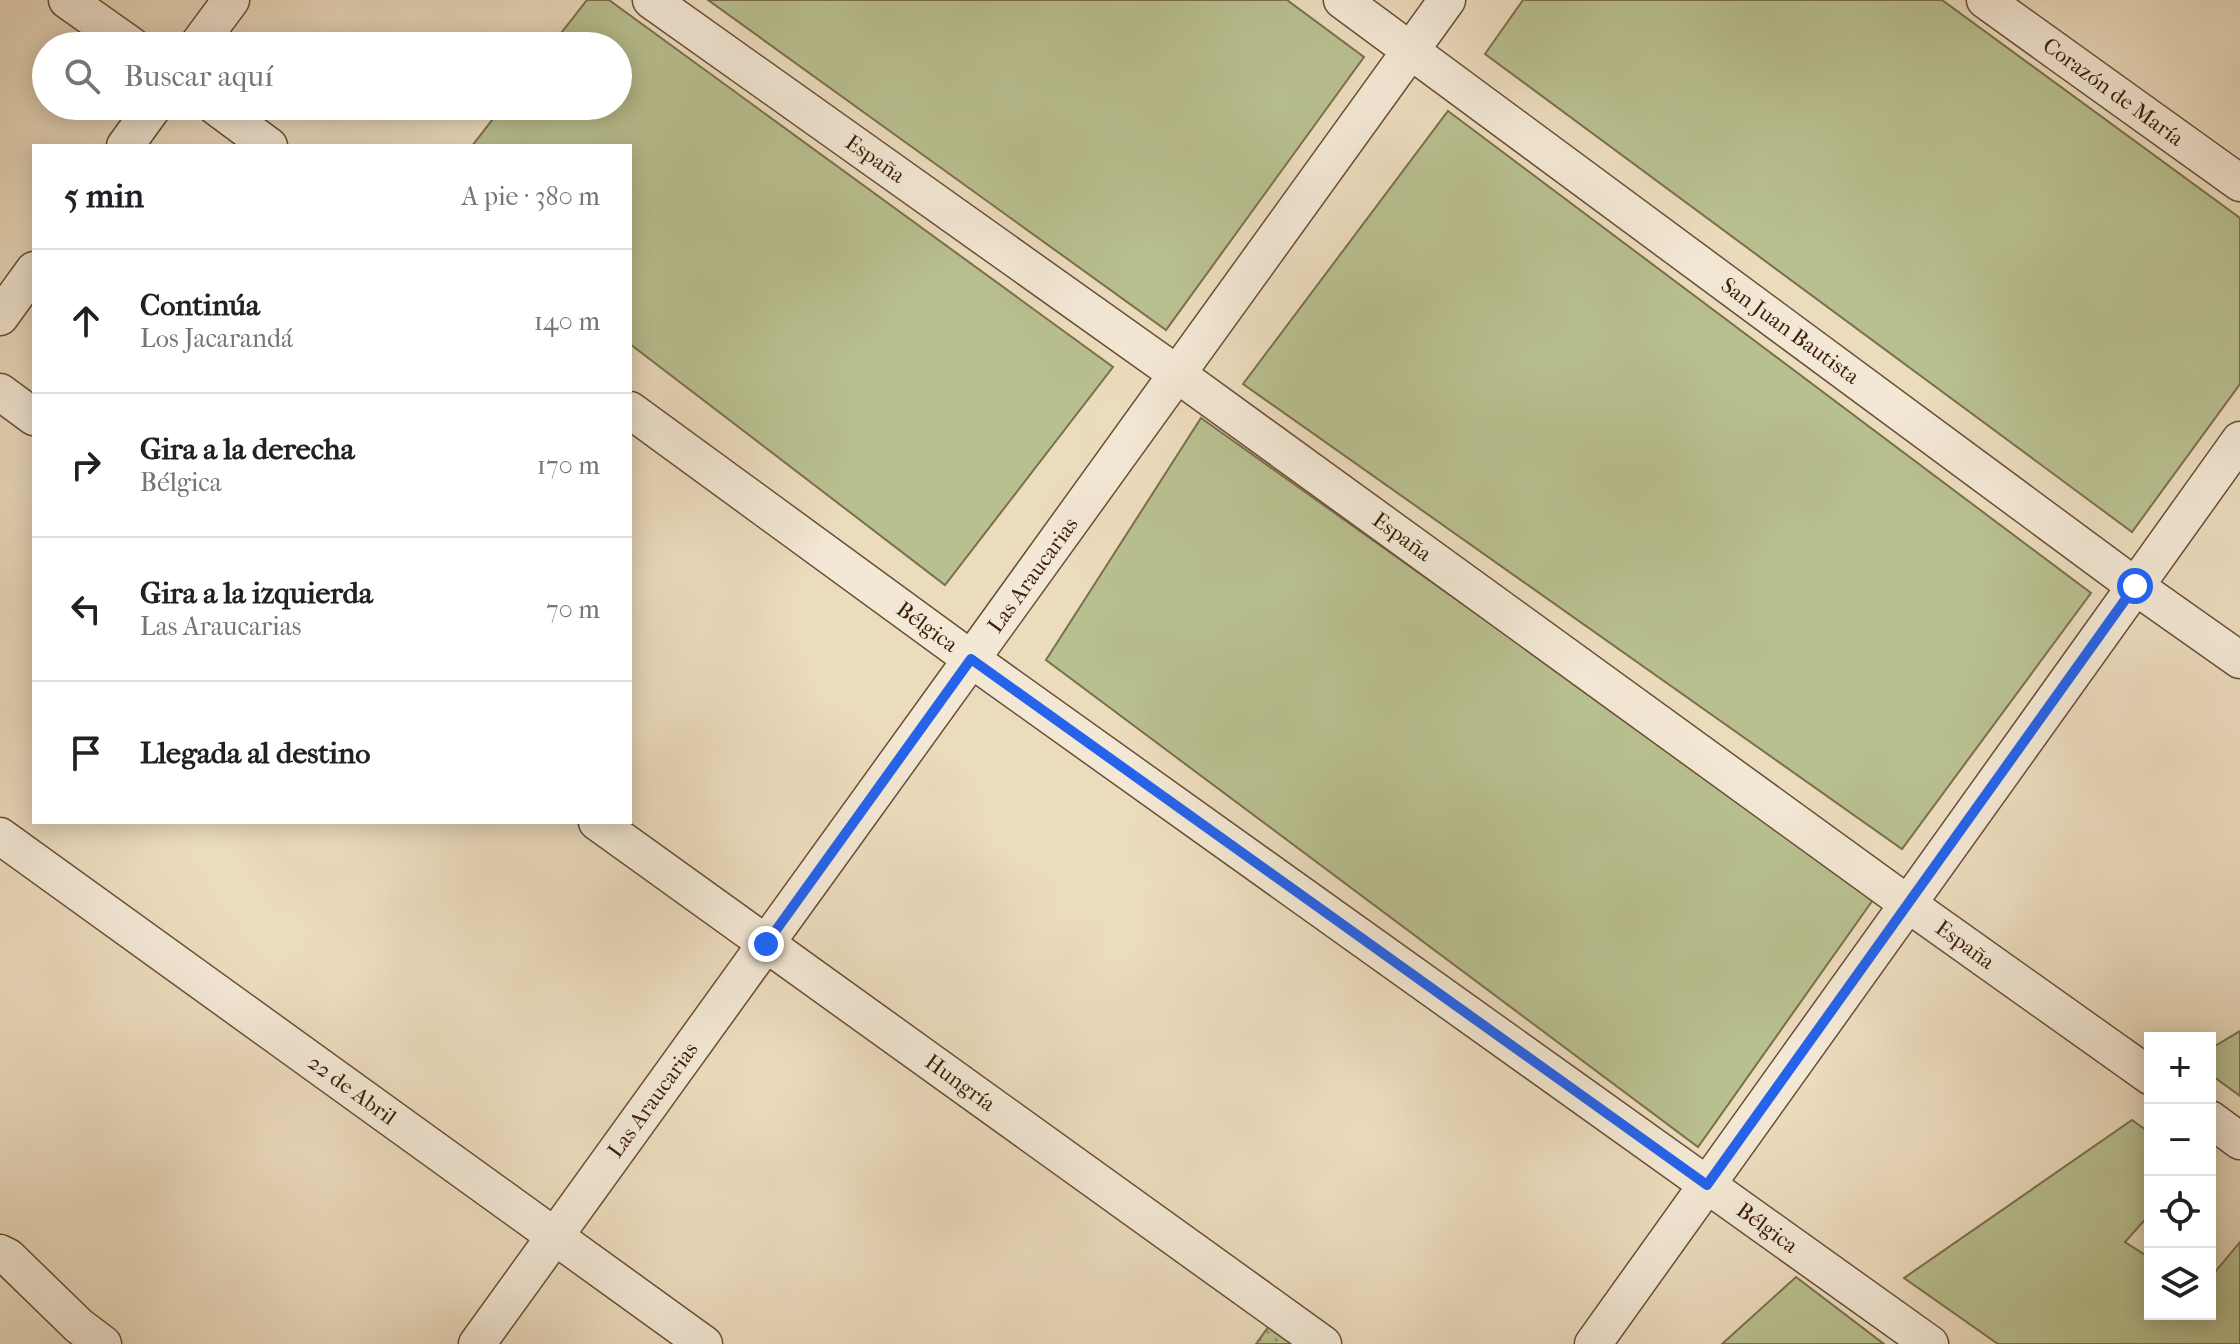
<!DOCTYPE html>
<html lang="es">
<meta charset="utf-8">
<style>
:root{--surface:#fff;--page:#f6f6f6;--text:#202124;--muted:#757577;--line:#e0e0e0}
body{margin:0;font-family:"IM FELL French Canon",serif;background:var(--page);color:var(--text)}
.controls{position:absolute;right:24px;bottom:24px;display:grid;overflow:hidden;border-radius:0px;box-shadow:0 4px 20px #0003}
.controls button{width:72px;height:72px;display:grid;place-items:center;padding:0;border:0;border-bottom:2px solid var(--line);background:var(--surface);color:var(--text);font:40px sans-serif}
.stop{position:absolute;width:24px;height:24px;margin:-18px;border:6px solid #2563eb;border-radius:50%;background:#fff}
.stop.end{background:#2563eb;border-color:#fff;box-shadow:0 2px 8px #0008}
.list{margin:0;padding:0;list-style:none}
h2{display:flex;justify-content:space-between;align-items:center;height:104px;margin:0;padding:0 32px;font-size:34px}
h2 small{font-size:26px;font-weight:400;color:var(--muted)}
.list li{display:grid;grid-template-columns:52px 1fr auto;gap:24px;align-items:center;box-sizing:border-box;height:144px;padding:0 32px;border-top:2px solid var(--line)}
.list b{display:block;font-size:30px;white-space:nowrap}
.list p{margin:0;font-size:26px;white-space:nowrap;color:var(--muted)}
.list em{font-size:26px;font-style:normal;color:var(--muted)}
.icon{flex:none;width:44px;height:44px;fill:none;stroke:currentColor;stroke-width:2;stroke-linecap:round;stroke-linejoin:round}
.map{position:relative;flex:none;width:2240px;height:1344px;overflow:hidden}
.search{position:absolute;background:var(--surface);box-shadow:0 4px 20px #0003;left:32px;top:32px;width:600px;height:88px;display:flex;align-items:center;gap:20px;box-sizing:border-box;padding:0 28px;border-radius:44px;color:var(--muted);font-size:30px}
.panel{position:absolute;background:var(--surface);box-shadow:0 4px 20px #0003;left:32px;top:144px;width:600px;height:680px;border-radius:0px}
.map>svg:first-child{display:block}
</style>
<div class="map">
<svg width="2240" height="1344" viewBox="0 0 2240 1344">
<defs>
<pattern id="park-dots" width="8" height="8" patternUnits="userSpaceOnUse" patternTransform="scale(2)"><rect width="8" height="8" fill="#b9c090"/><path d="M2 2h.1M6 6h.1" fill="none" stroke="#989b74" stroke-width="1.8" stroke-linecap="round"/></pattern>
</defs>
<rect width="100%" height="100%" fill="#ecdcbe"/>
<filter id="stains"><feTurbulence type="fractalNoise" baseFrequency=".0025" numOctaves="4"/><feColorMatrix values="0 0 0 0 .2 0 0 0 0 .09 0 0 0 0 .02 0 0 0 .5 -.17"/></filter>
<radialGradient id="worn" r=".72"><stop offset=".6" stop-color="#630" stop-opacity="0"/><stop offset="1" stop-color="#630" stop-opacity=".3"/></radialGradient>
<g fill="#b9c090" stroke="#7b6f4b" stroke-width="2">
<path d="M587,0H609L1113,367L945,585L630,344V146H472L503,106H618V46H551Z"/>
<path d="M708,0H1287L1364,57L1166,330Z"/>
<path d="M1523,0H1942L2240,218V384L2132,532L1485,54Z"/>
<path d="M1448,111L2091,593L1902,849L1243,384Z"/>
<path d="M1201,418L1875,897L1698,1147L1046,660Z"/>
<path d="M2240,1031V1096L2210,1074V1049Z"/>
<path d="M2132,1120L2150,1133V1214L2125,1242L2150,1258V1314H2210V1278L2240,1242V1344H1998L1904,1278Z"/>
<path d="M1796,1277L1884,1344H1722Z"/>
</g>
<path fill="url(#park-dots)" stroke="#7b6f4b" stroke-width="2" d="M1269,1326L1293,1344H1256Z"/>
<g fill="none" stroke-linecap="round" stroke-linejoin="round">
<defs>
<g id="minor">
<path d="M67,0L132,46"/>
<path d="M651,0L1177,374L1908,904L2150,1076"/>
<path d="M1342,0L2135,586L2240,660"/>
<path d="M1985,0L2240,183"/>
<path d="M197,46L231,0"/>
<path d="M215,106L269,146"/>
<path d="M125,146L154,106"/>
<path d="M0,317L34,270"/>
<path d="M0,392L34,417"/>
<path d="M630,410L971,659L1930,1344"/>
<path d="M597,822L1323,1344"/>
<path d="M0,836L704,1344"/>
<path d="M2210,1119L2240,1141"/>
<path d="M0,1253L8,1257L79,1326L103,1344"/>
<path d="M477,1344L1447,0"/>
<path d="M1593,1344L2240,440"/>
</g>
</defs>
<use href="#minor" stroke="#694e34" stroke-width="39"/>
<use href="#minor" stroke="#f3e8d5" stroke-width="36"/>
</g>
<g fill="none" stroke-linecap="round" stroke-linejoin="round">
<path stroke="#2563eb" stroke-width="10" d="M766,944L971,659L1707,1185L2135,586"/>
</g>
<g text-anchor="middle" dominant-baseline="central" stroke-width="6" stroke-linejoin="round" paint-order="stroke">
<g font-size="22" fill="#3d1e06" stroke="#f3e8d5">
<text transform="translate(2113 92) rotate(36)">Corazón de María</text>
<text transform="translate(875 159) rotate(35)">España</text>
<text transform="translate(1790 331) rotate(36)">San Juan Bautista</text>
<text transform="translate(1402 537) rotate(36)">España</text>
<text transform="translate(1033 575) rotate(-54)">Las Araucarias</text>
<text transform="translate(927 627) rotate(36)">Bélgica</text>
<text transform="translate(1965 945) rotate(36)">España</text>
<text transform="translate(960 1083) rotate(36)">Hungría</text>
<text transform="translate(352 1090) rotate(36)">22 de Abril</text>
<text transform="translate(653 1100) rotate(-54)">Las Araucarias</text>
<text transform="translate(1767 1228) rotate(36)">Bélgica</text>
</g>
</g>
<rect width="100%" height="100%" filter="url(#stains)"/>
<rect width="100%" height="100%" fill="url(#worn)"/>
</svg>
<div class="controls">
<button>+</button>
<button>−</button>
<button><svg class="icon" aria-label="locate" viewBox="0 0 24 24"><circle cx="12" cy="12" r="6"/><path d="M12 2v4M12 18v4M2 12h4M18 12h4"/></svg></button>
<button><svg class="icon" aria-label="layers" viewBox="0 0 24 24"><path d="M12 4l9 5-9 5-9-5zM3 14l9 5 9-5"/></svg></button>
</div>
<div class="stop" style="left:2135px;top:586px"></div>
<div class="stop end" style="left:766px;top:944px"></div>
<div class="search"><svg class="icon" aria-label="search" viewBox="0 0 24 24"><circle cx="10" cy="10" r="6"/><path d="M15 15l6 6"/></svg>Buscar aquí</div>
<section class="panel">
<h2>5 min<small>A pie · 380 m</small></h2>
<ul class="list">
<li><svg class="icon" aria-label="ahead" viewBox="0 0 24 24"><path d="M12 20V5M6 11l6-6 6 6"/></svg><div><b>Continúa</b><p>Los Jacarandá</p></div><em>140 m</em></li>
<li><svg class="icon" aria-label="right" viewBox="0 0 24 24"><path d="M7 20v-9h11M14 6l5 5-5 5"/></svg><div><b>Gira a la derecha</b><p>Bélgica</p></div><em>170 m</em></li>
<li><svg class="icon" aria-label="left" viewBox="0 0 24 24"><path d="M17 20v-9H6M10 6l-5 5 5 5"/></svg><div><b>Gira a la izquierda</b><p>Las Araucarias</p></div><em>70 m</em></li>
<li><svg class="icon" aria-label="arrive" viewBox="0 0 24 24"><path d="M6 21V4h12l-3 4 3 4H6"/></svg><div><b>Llegada al destino</b></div></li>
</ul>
</section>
</div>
